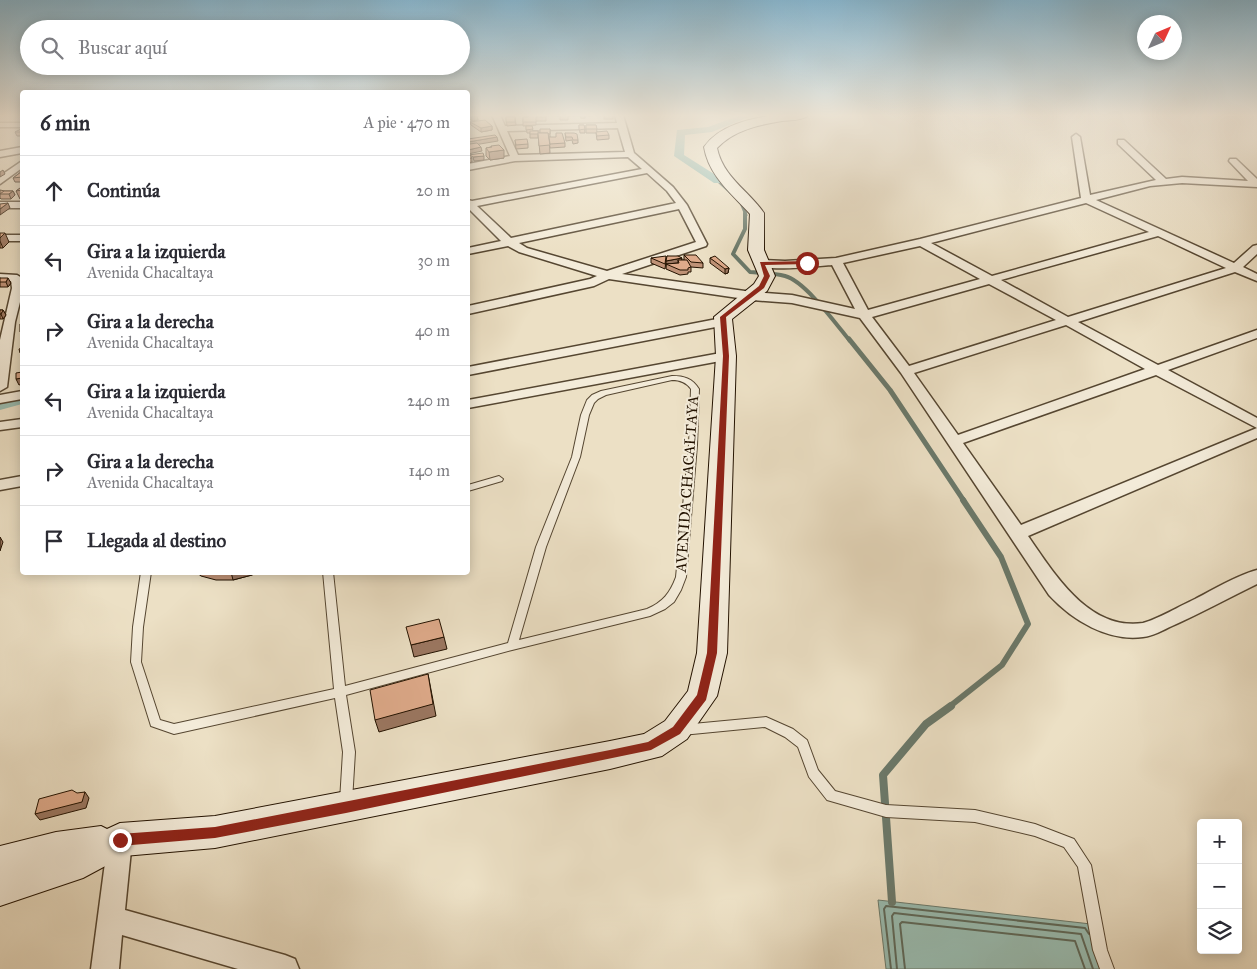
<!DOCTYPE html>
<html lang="es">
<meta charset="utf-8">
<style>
:root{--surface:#fff;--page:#f2f2f3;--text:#2b2b33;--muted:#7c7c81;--line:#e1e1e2}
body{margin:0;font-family:"IM FELL Great Primer",serif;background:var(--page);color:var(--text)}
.controls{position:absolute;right:15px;bottom:15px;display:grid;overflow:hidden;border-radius:5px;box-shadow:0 2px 12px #0003}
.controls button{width:45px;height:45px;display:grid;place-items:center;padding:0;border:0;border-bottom:1px solid var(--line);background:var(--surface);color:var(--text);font:25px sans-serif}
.compass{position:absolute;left:1137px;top:15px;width:45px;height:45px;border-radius:50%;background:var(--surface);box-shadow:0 2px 12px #0003;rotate:46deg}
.stop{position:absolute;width:15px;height:15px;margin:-11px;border:4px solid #8f2418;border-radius:50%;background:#fff}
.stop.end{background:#8f2418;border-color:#fff;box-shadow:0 1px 5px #0008}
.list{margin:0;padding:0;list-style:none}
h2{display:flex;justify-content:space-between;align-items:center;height:65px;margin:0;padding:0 20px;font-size:21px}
h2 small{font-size:16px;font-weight:400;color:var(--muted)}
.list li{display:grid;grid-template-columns:32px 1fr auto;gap:15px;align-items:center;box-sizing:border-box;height:70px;padding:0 20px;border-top:1px solid var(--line)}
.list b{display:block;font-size:19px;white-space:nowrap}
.list p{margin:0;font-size:16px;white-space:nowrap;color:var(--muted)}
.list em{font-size:16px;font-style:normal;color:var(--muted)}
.icon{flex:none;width:28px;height:28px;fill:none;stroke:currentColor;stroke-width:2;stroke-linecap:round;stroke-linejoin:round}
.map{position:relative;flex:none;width:1257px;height:969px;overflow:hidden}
.search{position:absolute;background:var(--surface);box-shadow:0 2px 12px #0003;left:20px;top:20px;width:450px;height:55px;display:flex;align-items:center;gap:12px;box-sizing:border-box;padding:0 18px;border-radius:28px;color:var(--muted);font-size:19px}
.panel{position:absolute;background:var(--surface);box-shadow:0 2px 12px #0003;left:20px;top:90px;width:450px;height:485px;border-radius:5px}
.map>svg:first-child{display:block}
</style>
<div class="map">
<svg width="1257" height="969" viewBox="0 0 1257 969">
<rect width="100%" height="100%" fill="#ece0c5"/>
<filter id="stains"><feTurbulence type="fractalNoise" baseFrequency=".004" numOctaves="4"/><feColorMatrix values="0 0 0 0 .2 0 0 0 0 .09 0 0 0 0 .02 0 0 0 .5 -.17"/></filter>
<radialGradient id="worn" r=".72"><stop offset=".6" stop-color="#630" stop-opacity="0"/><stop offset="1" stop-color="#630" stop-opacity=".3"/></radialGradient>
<path fill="#99bdb2" stroke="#6a796b" d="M878,900L1091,924L1104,969H886Z"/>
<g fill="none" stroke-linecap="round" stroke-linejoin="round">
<g stroke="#5e6859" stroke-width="2">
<path d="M891,969L884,909L886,906L1085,928L1089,934"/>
<path d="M897,969L892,916L894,913L1081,934L1093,969"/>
<path d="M905,969L900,924L902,922L1075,941L1085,969"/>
</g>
<g stroke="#6a796b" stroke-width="3">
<path d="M718,181L731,193"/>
<path d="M741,203L746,215"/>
</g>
<path stroke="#6a796b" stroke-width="4" d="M745,213V229L733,254L750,272C761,273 774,273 785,276C805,281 836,324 850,341"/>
<path stroke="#6a796b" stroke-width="5" d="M849,339L890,390L964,501"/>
<path stroke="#6a796b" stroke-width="6" d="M949,707L1002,665L1028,624L1001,557L963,500"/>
<path stroke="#6a796b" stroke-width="8" d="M892,902L883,775L926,724L951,706"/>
<g fill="#99bdb2" fill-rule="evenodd">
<path d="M741,115H754L712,132L685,135L684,155L722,179L723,181L722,183H714L674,156L677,130L708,127Z"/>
<path d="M22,394V404L0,410V400Z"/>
</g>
<defs>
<g id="lane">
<path d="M672,376C684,376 692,378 699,389L697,445L686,577L681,590L674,602L665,609L650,616L512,650L346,695L355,752L352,801L350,805L346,807L342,805L340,801L343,752L335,698L174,734L151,726L131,662L133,627L141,572H151L143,627L141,662L160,720L174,724L334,689L323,572H333L345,686L508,643L536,547L572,457L581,415L587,400L592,395L601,391ZM672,380C680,380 686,382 691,389L689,445L676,577C670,593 663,602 647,609L519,640L546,547L580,457L589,415L594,403L598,399L606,395Z"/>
<path d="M499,476L503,479L502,481L468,491V485Z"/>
<path d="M766,717L793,729L807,740L818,770L835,791L886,805L975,810L1035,824L1074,839L1091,865L1107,950L1114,969H1100L1093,950L1078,867L1064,847L1035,836L975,822L886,817L827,800L809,777L798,747L785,737L765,727L682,735L678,733L676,730L678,727L682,725Z"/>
</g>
<g id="street">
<path d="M492,115H500L505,126L617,123L615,115H623L634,153L673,187L687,205L707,244L706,246L622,274L752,292L792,295L855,309L832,265C817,266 765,273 755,263L761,260L785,261L836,258L920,239L1081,198L1072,137L1076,134L1080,137L1090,195L1156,180L1118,144V140H1124L1166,179L1182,177L1248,181L1229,161L1230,159H1236L1257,179V187L1182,183L1150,186L1096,200L1234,263L1253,246L1257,245V254L1243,267L1257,274V281L1235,272L1078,322L1158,365L1257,330V338L1168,370L1257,418V428L1156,375L963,443L1021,525L1257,428V438L1028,536C1054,573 1088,631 1143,623C1156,620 1182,605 1195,599C1215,589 1235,576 1257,570V584C1228,598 1201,613 1172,626C1163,630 1153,636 1143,637C1108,642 1072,620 1049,595L901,373L860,318L792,303L752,300L609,279L594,286L468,314V306L590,279L597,276L519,252L508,246L468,254V248L501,241L468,208V200L472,201L642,169L628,157L515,161L468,170V164L510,156ZM618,128L625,152L518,155L507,131ZM647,173L667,191L676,203L511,238L477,206ZM1086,203L1149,232L992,276L931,243ZM679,209L696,242L607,271L527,248L519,243ZM1158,236L1226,268L1068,317L1001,280ZM920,246L980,279L868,310L843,263ZM989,284L1056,320L909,366L872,317ZM1066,325L1145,369L958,435L914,373Z"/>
<rect x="0" y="123" width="22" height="4"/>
<path d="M22,147V153L0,157V151Z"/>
<path d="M22,161V168L0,184V176Z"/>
<rect x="0" y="202" width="22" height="6"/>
<rect x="0" y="235" width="22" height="6"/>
<path d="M0,274L17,275L22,278V294L15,322L7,387L0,391V340L12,288L11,281L0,280Z"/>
<path d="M722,318L728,322L726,325L468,375V367Z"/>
<path d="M726,352L733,356L731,359L468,408V400Z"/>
<path d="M22,391V399L0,403V395Z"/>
<path d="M22,419V427L0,430V422Z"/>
<path d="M22,476V486L0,490V480Z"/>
<path d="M120,829L129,832L132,840L125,910L285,955L295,959L299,969H238L122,935L119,969H91L108,840L111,832Z"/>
</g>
<path id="secondary" d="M775,115H809C802,121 790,120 782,121C758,125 734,130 717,148C723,177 748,190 764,213V250L775,276L767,291L732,319L736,356L727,653L717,696L687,739L662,756L610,769L215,848L124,856L83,878L0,906V846L56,832L101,826L107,829L120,823L215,816L610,741L644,734L665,721L688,691L697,653L716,356L714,317L754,284L759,276L748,250L750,214C731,193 709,176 704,147C720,125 749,119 775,115Z"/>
</defs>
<use href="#lane" stroke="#554631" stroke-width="2"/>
<use href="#street" stroke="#554631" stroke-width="3"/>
<use href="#secondary" stroke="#231200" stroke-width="2"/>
<use href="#lane" fill="#f3ebd9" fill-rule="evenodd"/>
<use href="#street" fill="#f3ebd9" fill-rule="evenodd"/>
<use href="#secondary" fill="#f3ebd9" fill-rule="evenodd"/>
</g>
<g fill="#bf9277" stroke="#231200">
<path d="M468,115H476L478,120L472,121L468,117Z"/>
<path d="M546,115V121H536V125L523,126V117Z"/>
<path d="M554,115H592V116H585V118H581L580,116H568V120H560V116H554Z"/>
<rect x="604" y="115" width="9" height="4"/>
<path d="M506,117H515L516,125L507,126Z"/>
<path d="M470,122L492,126V130L481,132L471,125Z"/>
<path d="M579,125H584L585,133H580Z"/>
<path d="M586,125H596L597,132L609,135V139L597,140L596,133H586Z"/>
<path d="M526,126H532L533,131H538V138H530V133H527Z"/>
<path d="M22,129V136H17L15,132Z"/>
<path d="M550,129V137L565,143V147L550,148L549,138L550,153L540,154L538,133Z"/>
<path d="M565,133L578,140V143L573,144L572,140L566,141Z"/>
<path d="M515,140L528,144V148L516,149Z"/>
<path d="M491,146L504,158L490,160L486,156V148L491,147Z"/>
<path d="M22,171V182H15L13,178Z"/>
<path d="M22,187V199H20L16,191Z"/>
<path d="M0,190L5,191H13L15,195L11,199H1L0,198Z"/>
<path d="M0,233L9,242L3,248H0Z"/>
<path d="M684,255L703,263V268L691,267V272H688V274L680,275L666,269L667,256L682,260H684Z"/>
<path d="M651,258L666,261L665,269L651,263Z"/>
<path d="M710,258L729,268L728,273L725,274L710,263Z"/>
<path d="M0,278L11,283L8,287H0Z"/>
<path d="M0,310H3L6,315L3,319H0Z"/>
<path d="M196,572H257L252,575L233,580H216L201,576Z"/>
</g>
<g fill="#9b7761" stroke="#231200">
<rect x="581" y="115" width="4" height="3"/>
<path d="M477,116L478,120L472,121L471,117Z"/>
<path d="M492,126V130L481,132V128Z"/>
<path d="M497,137L498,141L468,146V142Z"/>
<path d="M481,147L482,151L468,154V150Z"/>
<path d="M504,150V158L490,160L489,152Z"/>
<path d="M484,156V160L474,161L473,157Z"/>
<path d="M468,158H472V162L468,163Z"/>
<path d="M3,170L5,174L0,177V172Z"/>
<path d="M13,191L15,195L11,199L9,194Z"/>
<path d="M8,203L10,208L0,215V209Z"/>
<path d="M5,233L9,242L3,248L0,241V238Z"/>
<path d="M682,258L681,263L678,260V263L666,264V261Z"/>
<path d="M729,268L728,273L725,274V269Z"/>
<path d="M8,278L11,283L8,287L6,282Z"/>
<path d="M3,310L6,315L3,319L1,314Z"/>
<path d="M22,378V384L19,385L16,379Z"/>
<path d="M0,537L3,542L0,551Z"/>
<path d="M231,572H257L252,575L233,580Z"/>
<path d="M444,637L447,649L414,657L411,645Z"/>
<path d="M428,674L436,716L379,732L375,720Z"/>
<path d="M85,792L89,798L86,808L40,820L35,814Z"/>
</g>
<g fill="#deaa8a" stroke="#231200">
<path d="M529,115H546V117H536V122H523V117H528Z"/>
<rect x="506" y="117" width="9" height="5"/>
<path d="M485,120L492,126L481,128L470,122Z"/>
<path d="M579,125H584L585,129L579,130Z"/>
<path d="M586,125H596L597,129H586Z"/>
<path d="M526,126H532L533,129L526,130Z"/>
<path d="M22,129V132H15L19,130Z"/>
<path d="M540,129H550V134H548V133H540Z"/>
<rect x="530" y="131" width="8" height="3"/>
<path d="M607,131L609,135L597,136L596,132Z"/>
<path d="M538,133H548L550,145L539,146Z"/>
<path d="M556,133H562L565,143L550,144L549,137H556Z"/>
<path d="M565,133H574L577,134L578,140H573L572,137H566Z"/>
<path d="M495,135L497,137L468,142V139Z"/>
<path d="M527,139L528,144L516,145L515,140Z"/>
<path d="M468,142L470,144L477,143L481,147L468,150Z"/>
<path d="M499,145L504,150L489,152L486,148L492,147L491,146Z"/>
<path d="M483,153L484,156L473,157L470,155L472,158H468V155Z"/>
<path d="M22,171V177L13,178L21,172Z"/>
<path d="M22,187V190L16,191L20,188Z"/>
<path d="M4,191H13L9,194H0Z"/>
<path d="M8,203L0,209V204Z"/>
<path d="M0,233H5L0,238Z"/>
<path d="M684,255H696L703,263L691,262Z"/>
<path d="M666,256L665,264L651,258Z"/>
<path d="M667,256H678L682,258L666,261Z"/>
<path d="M715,256L729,268L725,269L710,258Z"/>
<path d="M678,260H687L691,267L688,268V270H680L666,264L679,263Z"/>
<path d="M0,278H8L6,282H0Z"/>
<path d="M0,310H3L1,314H0Z"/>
<path d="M22,323V332H20V324Z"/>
<path d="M22,348V353H20L19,349Z"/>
<path d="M22,372V378L16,379V373Z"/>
<path d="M439,619L444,637L411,645L406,627Z"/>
<path d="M428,674L433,704L375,720L370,690Z"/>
<path d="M72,790L77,793L85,792L82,802L35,814L39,799Z"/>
</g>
<linearGradient id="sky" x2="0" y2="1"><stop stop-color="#88b8d2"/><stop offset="0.46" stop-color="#f6f1e5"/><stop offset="1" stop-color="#f6f1e5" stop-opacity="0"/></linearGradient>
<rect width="1257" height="251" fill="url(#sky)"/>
<path fill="#8f2418" d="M760,262L807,261L810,263L807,264L765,265L770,276L764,288L726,317L729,356L717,653L706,700L680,734L651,750L346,813L215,838L120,846L116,844L114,840L116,836L120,834L215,827L610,750L648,742L673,727L697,695L707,653L723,356L720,317L759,286L764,276Z"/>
<g text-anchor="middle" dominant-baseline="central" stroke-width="4" stroke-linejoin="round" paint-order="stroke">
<g font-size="15" fill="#231200" stroke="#f3ebd9">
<text transform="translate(687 484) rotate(-86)">AVENIDA CHACALTAYA</text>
</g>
</g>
<rect width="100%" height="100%" filter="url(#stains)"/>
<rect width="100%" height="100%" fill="url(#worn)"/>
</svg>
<div class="controls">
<button>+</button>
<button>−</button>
<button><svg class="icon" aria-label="layers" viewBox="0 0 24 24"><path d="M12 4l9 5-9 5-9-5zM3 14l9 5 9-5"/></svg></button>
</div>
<svg class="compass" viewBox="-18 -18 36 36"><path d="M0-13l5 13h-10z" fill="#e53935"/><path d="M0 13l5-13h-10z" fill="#7c7c81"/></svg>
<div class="stop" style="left:807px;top:263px"></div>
<div class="stop end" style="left:120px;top:840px"></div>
<div class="search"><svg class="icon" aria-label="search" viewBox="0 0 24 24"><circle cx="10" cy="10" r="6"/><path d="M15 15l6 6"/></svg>Buscar aquí</div>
<section class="panel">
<h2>6 min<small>A pie · 470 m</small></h2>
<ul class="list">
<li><svg class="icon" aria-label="ahead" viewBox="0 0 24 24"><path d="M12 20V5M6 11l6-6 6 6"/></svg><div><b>Continúa</b></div><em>20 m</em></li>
<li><svg class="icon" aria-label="left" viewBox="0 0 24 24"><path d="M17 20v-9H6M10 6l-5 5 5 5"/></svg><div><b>Gira a la izquierda</b><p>Avenida Chacaltaya</p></div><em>30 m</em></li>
<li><svg class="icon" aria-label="right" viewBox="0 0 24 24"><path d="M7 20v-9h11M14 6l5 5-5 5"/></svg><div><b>Gira a la derecha</b><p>Avenida Chacaltaya</p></div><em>40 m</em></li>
<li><svg class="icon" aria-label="left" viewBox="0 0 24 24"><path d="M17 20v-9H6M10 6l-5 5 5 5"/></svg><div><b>Gira a la izquierda</b><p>Avenida Chacaltaya</p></div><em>240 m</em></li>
<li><svg class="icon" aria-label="right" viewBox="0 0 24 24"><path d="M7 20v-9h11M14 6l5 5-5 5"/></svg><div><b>Gira a la derecha</b><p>Avenida Chacaltaya</p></div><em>140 m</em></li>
<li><svg class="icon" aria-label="arrive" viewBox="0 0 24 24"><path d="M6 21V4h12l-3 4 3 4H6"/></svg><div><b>Llegada al destino</b></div></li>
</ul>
</section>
</div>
